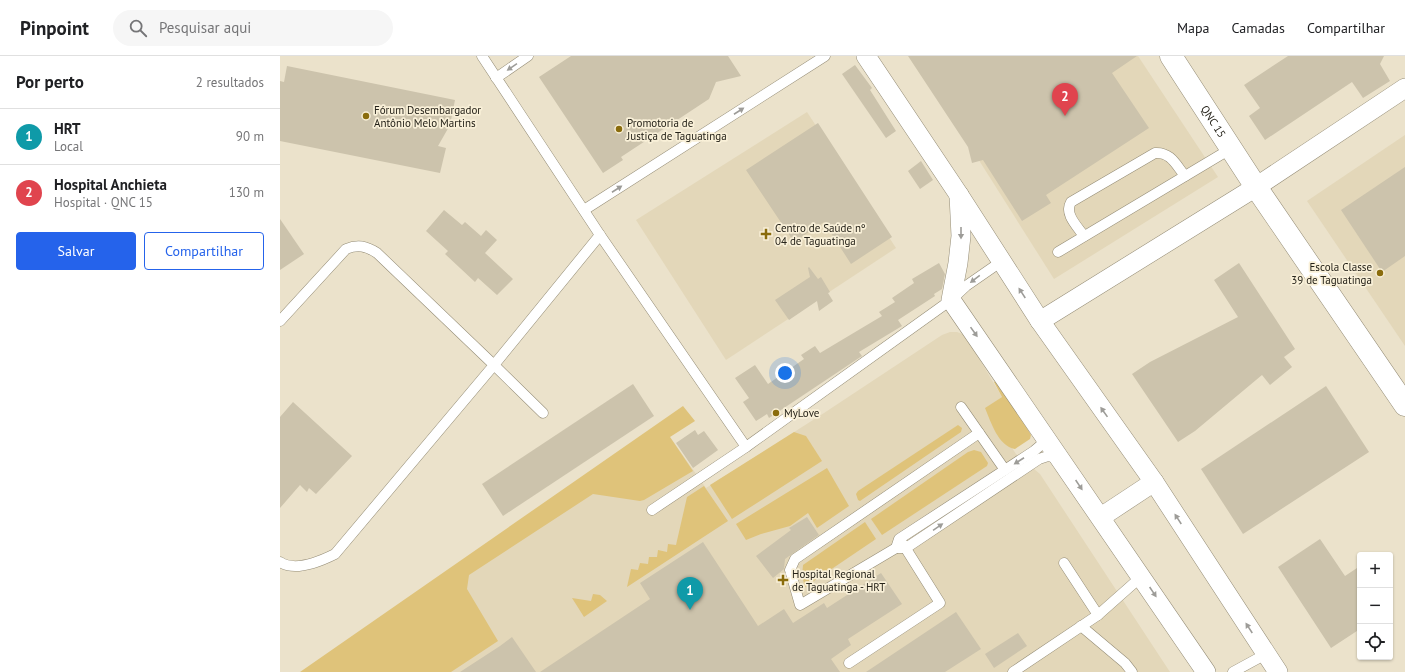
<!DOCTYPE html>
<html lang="pt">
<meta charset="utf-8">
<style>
:root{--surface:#fff;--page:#f6f6f6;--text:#202124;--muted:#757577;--line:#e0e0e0;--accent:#2563eb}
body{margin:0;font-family:"PT Sans",sans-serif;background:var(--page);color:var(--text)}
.controls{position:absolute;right:12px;bottom:12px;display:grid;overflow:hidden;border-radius:4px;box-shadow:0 1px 3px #0004}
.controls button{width:36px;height:36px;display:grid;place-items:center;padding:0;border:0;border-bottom:1px solid var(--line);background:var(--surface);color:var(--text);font:20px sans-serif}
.you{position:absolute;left:505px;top:317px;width:14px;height:14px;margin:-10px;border:3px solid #fff;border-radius:50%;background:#1a73e8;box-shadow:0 0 0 6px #1a73e833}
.badge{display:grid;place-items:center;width:26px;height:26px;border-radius:50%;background:var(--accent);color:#fff;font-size:13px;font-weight:700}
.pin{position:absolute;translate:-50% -33px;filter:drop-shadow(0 1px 2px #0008)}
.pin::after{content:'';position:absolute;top:21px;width:14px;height:12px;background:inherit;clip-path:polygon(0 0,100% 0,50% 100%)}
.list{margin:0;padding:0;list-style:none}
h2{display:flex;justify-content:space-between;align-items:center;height:52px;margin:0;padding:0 16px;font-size:17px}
h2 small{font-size:13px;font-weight:400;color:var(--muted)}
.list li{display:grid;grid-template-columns:26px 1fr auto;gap:12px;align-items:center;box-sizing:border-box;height:56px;padding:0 16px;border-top:1px solid var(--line)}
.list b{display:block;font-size:15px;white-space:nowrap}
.list p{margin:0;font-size:13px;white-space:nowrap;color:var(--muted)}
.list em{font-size:13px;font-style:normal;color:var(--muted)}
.actions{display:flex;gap:8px;padding:12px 16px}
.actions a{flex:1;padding:9px 0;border:1px solid var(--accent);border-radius:4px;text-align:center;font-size:14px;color:var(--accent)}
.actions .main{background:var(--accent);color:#fff}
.icon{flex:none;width:22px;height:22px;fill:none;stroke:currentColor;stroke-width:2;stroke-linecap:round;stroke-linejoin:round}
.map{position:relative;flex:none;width:1125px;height:616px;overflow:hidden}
header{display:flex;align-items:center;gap:24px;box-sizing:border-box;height:56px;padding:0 20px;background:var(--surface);border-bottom:1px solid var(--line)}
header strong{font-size:19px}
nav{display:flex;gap:22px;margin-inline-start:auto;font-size:14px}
.search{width:280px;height:36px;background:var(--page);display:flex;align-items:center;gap:10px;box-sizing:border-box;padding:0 14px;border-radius:22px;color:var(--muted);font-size:15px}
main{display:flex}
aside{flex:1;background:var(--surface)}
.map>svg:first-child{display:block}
</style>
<header>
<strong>Pinpoint</strong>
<div class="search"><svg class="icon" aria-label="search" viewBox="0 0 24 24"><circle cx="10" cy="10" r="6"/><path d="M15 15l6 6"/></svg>Pesquisar aqui</div>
<nav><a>Mapa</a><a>Camadas</a><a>Compartilhar</a></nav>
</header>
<main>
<aside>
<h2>Por perto<small>2 resultados</small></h2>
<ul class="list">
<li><span class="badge" style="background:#0f9aa8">1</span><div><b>HRT</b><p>Local</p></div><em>90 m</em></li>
<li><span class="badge" style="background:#e0444e">2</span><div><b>Hospital Anchieta</b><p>Hospital · QNC 15</p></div><em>130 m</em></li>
</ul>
<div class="actions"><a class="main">Salvar</a><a>Compartilhar</a></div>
</aside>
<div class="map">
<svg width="1125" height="616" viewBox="0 0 1125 616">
<rect width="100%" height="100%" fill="#ebe2cb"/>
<g fill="#e3d7b9">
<path d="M633,0H858L938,121L774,223Z"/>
<path d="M527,56L616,192L446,304L356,164Z"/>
<path d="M1125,79V290L1027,145Z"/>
<path d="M670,276H677L685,279L722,341L706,352L736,398L760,418L890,616H40L390,381L426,432L544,357L662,279Z"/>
</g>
<g fill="#dfc37a">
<path d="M718,323L751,379L750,383L735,393C718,390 711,366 705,352L722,341L714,326Z"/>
<path d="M403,350L415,365L390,381L413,415L364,444L360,445L313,438L189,519L187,533L218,585L171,616H20Z"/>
<path d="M678,369L682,372L681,376L580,445L578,444L576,438L578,435Z"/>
<path d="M514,376L526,380L542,405L452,463L430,429Z"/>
<path d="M694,394L701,396L708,407L707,410L602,479L591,463L688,396Z"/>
<path d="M547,412L569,450L537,472L528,457L510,470L481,478L466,484L456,468Z"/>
<path d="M424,430L448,465L347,531L351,513L358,514L360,507L368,508L369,501H377L378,494L387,496L388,488L396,489L407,441Z"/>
<path d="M585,466L596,483L525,531L522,520L523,509Z"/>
<path d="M313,538L320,539L327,545L304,561L292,542L311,545Z"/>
</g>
<g fill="#ccc3ac">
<path d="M291,0H448L461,20L436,26L429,43L341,101L343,104L323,117L259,21Z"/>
<path d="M628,0H857L832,17L869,72L766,139L771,147L742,165L703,104L692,107L688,91Z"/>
<path d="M1008,0H1104L1100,8L1110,25L1083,42L1072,26L985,84L969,60L980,52L964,29Z"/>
<path d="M575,9L592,32L590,34L616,75L606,82L562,18Z"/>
<path d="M7,10L175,44L170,69L158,90L166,92L160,117L0,85V25L4,26Z"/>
<path d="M538,67L612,181L571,208L544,166L514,186L466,114Z"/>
<path d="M641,105L653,124L640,133L628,115Z"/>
<path d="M1125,111V200L1102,216L1061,154Z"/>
<path d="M164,154L182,169L185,166L201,180L206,174L217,184L205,197L233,223L217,239L198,222L195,226L165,198L168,195L146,175Z"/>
<path d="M0,163L24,198L0,214Z"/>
<path d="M659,207L665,218L662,233L654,238L655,240L618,264L622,270L579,296L582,300L489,362L487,358L476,365L463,346L469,342L455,322L475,309L488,328L524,303L521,299L535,290L540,297L602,260L599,256L615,246L612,242L634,227L632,223Z"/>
<path d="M959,207L1015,293L1004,301L1012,311L990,329L982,319L915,375L898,386L852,318L870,306L958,261L934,224Z"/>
<path d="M529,211L538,223L541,221L550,236L548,237L553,245L539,255L537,245L509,264L495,244L530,221L528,212Z"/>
<path d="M353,328L374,360L223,460L202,428Z"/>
<path d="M1046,330L1089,396L963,478L921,413Z"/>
<path d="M13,346L72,400L36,438L29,432L27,436L20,429L0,452V361Z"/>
<path d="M415,374L418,379L424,375L438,394L413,412L396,387Z"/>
<path d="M527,461L539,479L505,503L504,513L493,522L476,500L511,474L509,472Z"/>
<path d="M1040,483L1065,520L1080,510V573L1051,592L998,511Z"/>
<path d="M423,486L478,570L504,553L513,567L544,547L547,552L601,517L622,548L568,583L571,589L551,603L560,616H260L370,543L360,527Z"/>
<path d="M676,556L701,593L665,616H586Z"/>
<path d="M738,577L747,590L714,612L705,598Z"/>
<path d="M232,581L256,616H180L220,590Z"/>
</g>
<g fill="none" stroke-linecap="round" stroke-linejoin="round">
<defs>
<g id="service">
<path d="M202,0L320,179L466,391"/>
<path d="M216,22L248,0"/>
<path d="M304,154L545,0"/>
<path d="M804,180C797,170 784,158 791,146L875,97C891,96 896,109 905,120"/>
<path d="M778,196L952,92"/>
<path d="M0,265L66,193C78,188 86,190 97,197L214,309L55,498C41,505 15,516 0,506"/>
<path d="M681,351L725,414"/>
<path d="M263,357L214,309L320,179"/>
<path d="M699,377L515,503L510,514L520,549L616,492H626L759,403L768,400L779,402"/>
<path d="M372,454L466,391L671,244L686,230L722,205"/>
<path d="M616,492L619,483L754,395L761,389L764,379"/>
<path d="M784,507L818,559"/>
<path d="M801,570L845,607L852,616"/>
<path d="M569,607L660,547L623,488"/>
<path d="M733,616L818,559L862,520"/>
<path d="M953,616L986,598"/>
</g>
<g id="minor">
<path d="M586,0L679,139L760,265L874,426L998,616"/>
<path d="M679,139L681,180L678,207L671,244L926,616"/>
<path d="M760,265L976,131L1125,32"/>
<path d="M821,461L874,426"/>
</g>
<g id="tertiary">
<path id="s1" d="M891,0L976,131L1125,349"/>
</g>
</defs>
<use href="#service" stroke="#948c76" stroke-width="11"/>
<use href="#minor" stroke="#948c76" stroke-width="20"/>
<use href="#tertiary" stroke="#948c76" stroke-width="23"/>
<use href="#service" stroke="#fff" stroke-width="10"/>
<use href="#minor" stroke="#fff" stroke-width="19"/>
<use href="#tertiary" stroke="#fff" stroke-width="22"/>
</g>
<defs><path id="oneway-solid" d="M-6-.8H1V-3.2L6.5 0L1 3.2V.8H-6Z"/></defs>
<g fill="#9d9c98">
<use href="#oneway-solid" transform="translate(232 11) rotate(146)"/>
<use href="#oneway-solid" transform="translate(459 55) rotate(-33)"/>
<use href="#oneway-solid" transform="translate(337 133) rotate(-33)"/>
<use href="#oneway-solid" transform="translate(681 177) rotate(90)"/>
<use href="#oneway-solid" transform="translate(695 223) rotate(143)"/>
<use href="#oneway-solid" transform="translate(742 237) rotate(-123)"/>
<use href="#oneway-solid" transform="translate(694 276) rotate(55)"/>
<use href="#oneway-solid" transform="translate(824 356) rotate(-125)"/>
<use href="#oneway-solid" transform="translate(739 405) rotate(147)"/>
<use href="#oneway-solid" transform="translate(799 429) rotate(56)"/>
<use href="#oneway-solid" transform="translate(898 463) rotate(-123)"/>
<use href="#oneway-solid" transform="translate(658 471) rotate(-34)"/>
<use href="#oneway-solid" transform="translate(873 536) rotate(56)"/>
<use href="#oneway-solid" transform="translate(969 572) rotate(-123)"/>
</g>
<g fill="#8a6c0c" stroke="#f9f0d8" stroke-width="1.5">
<circle cx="86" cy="60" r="4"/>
<circle cx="339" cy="73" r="4"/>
<path d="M484 172h4v4h4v4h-4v4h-4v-4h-4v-4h4z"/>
<circle cx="1100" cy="217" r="4"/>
<circle cx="496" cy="357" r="4"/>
<path d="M501 518h4v4h4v4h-4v4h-4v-4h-4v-4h4z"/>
</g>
<g text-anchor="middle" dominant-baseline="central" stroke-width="3.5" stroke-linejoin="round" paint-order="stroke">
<g font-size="11" fill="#252219" stroke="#f9f0d8" text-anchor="start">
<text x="94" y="54">Fórum Desembargador<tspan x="94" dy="13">Antônio Melo Martins</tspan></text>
<text x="347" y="67">Promotoria de<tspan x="347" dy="13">Justiça de Taguatinga</tspan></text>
<text x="495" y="172">Centro de Saúde nº<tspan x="495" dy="13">04 de Taguatinga</tspan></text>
<text x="1092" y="211" text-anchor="end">Escola Classe<tspan x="1092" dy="13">39 de Taguatinga</tspan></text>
<text x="504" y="357">MyLove</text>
<text x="512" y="518">Hospital Regional<tspan x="512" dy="13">de Taguatinga - HRT</tspan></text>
</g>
<g font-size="11" fill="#252219" stroke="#f9f0d8">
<text stroke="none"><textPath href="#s1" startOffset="78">QNC 15</textPath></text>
</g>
</g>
</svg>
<div class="controls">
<button>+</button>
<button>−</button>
<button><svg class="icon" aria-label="locate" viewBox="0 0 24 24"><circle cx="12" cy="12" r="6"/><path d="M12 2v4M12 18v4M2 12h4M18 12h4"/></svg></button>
</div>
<div class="you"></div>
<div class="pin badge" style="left:410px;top:554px;background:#0f9aa8">1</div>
<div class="pin badge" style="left:785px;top:60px;background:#e0444e">2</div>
</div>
</main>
